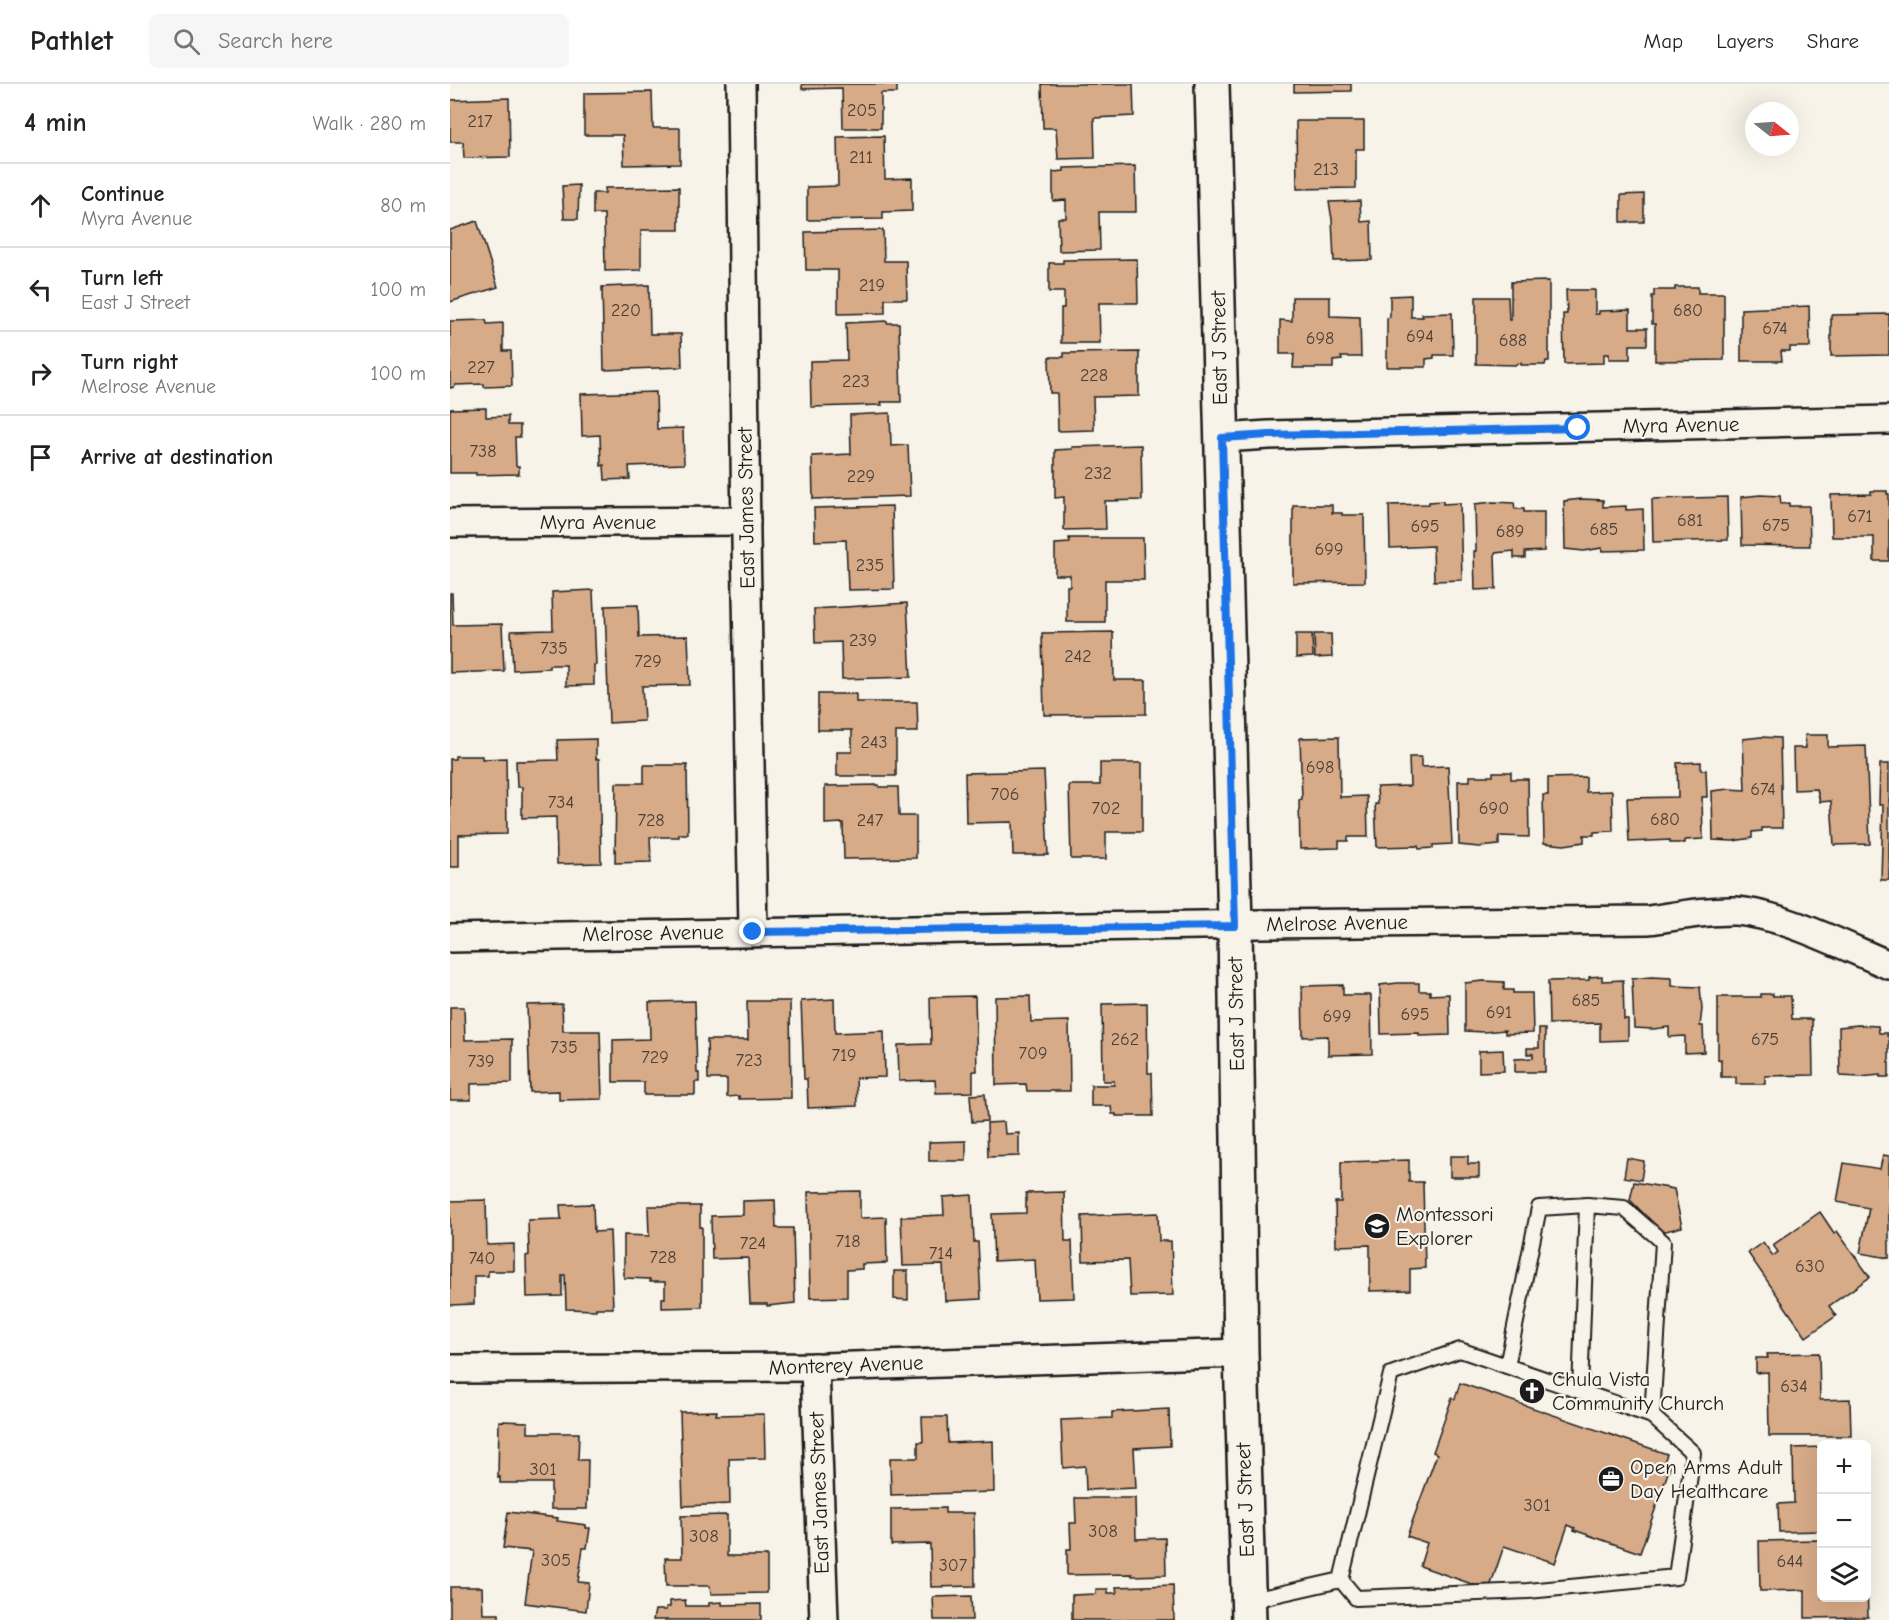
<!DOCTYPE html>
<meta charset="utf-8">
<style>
:root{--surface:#fff;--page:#f6f6f6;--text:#222;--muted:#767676;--line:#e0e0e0}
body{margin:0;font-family:"Comic Neue",sans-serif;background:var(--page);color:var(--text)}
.controls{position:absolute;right:18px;bottom:18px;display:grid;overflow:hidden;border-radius:9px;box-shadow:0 6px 24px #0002}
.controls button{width:54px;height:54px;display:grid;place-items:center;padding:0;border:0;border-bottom:2px solid var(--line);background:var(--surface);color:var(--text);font:30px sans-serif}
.compass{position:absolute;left:1295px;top:18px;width:54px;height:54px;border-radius:50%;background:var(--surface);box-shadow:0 6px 24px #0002;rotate:107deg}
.stop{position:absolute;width:18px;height:18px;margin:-14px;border:4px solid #1a73e8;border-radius:50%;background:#fff}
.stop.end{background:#1a73e8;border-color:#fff;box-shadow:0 2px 6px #0008}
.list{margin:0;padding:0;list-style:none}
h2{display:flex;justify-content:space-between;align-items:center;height:78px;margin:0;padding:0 24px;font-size:26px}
h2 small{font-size:20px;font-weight:400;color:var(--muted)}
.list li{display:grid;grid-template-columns:39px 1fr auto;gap:18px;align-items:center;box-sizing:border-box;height:84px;padding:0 24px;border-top:2px solid var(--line)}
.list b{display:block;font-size:22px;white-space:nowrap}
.list p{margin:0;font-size:20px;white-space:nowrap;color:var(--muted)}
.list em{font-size:20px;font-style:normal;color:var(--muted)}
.icon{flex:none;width:33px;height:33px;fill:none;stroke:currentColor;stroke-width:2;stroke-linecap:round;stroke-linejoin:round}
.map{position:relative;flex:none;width:1439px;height:1536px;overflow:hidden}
header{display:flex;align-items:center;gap:36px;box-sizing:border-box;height:84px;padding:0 30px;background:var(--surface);border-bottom:2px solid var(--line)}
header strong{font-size:28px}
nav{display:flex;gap:33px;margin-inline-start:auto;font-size:21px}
.search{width:420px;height:54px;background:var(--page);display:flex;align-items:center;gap:15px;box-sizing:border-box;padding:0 21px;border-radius:9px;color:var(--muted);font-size:22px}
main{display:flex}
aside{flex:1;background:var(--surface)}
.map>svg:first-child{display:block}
</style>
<header>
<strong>Pathlet</strong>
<div class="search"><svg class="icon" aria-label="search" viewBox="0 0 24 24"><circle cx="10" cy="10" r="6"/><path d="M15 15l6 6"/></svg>Search here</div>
<nav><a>Map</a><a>Layers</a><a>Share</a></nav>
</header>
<main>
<aside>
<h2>4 min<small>Walk · 280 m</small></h2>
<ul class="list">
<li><svg class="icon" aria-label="ahead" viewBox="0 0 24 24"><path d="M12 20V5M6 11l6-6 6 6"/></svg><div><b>Continue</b><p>Myra Avenue</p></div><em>80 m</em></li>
<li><svg class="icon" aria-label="left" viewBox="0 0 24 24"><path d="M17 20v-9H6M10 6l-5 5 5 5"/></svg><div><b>Turn left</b><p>East J Street</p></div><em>100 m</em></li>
<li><svg class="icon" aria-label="right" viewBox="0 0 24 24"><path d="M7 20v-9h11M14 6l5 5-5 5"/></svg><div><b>Turn right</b><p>Melrose Avenue</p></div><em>100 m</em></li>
<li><svg class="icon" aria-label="arrive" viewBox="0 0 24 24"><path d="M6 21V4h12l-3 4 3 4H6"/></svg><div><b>Arrive at destination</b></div></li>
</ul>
</aside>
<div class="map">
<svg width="1439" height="1536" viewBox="0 0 1439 1536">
<rect width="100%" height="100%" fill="#f7f3e8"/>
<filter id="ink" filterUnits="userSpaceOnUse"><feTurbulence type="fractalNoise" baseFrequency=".0167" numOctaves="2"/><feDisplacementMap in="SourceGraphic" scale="12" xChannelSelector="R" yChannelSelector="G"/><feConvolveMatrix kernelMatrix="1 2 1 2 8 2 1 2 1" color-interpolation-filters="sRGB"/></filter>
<g filter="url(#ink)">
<g fill="#d7aa88" stroke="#1c1c1c" stroke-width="1.5">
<path d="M352,0H447V9H431V44H393L392,4L352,5Z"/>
<path d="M592,0H683L684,32L644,34L645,74L608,75L606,44H593Z"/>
<path d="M844,0H901V7L844,8Z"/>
<path d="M202,8L203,44H230V80L174,81L173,51H134V9Z"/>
<path d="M59,14L60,73L14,74L13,58H0V16Z"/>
<path d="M846,37H914V65H906V104L847,105Z"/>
<path d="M434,52L435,95L462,94V127L433,128V135L357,136V103L388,102L387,53Z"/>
<path d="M685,82L686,128H649L650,166L609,167L608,134H616V116L603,117V88L614,87V84Z"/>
<path d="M129,101L128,135H114L112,102Z"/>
<path d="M229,103V146H191V186L155,187L154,130H143V109H155V104Z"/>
<path d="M1194,110V138H1171V111Z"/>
<path d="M910,117L911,138L921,137L922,176L884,177L882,135L879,118Z"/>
<path d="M27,137L48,203L0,218V146Z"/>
<path d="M433,146L434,177H456L457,215H435V229L388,230V186H356L355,148Z"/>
<path d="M687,175L688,219H649L650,259H611V224H614V208H599V179H613V176Z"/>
<path d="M1099,197V277H1096L1095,281H1071V279L1066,280V281L1026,280V213H1058L1059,236H1061V198Z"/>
<path d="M199,201L200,250H231L232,283L154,286L152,203Z"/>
<path d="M1225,203H1248V209H1274V276L1205,277V240H1202V212H1204V206H1225Z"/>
<path d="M1116,206H1145V230H1149V227L1180,226V244H1197V261H1180V275H1159V270H1154V279L1114,280L1113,230H1117Z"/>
<path d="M961,211V233H973L972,230L1002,229L1003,271H984V274L976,275V283H937V234L940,233V212Z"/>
<path d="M842,213H880V232L910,233L911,273H891L892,276L883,277V284H843L844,270H830V236L842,237Z"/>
<path d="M1359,222L1360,263H1340V267H1331L1332,277H1291V225Z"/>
<path d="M1439,230V271L1381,272V231Z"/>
<path d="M36,236L37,240L53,239V267H61L62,302L34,303V300L5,301L4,303L0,304V237Z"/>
<path d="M437,237V239H449L451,318H431L432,321L361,323L360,277L397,276L396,239Z"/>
<path d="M689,268V312L643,313L644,346L608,347L607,309H600L599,273H614V269Z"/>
<path d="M206,308L207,345L233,344L234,380L179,382L180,395L155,396L154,381L151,382L150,351L132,352L131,310Z"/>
<path d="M36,324V333L58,332V341H70V353H65L66,382H69V390L26,391V389H0V325Z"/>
<path d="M440,329L441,362L458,361L460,412L363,415L362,372L401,370L400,331Z"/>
<path d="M691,361L692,416L655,417L656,445L614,446V413L605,414V366L622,365V363Z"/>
<path d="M1421,407H1437V410H1439V477H1424V453H1382L1381,411L1421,410Z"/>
<path d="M1310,411L1330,412L1331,420L1339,419V422H1359L1360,462L1292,461L1291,413Z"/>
<path d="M1277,413L1278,456L1203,458L1202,415Z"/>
<path d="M1132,415L1153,416V423L1176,422V426L1193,425L1194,466L1152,467V464L1134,467L1115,465L1114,417Z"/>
<path d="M993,417V420L1010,419L1012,496L984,497L983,462L940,464L939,421L979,420V418Z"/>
<path d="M1043,418L1064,419L1065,425H1074V428H1094V467L1075,468V474H1064V467L1045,469L1046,505L1025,506L1024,467H1026L1025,420Z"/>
<path d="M843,421H882V429H892V431H914L915,498L843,499Z"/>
<path d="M442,422L444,505L398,506L396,456L365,457L364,424Z"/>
<path d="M619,454H693L694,496H655V538H617V502H620V491H605V460L620,459Z"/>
<path d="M143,506L146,581H144V601L116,602V581H99V584L63,586L61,547L103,546L102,508Z"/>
<path d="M0,509H2L3,541L52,540L54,587L0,589Z"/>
<path d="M457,519L461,593L392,595L391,558L365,559L364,525Z"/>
<path d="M188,521L189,553L238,552L240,601L192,602L194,637L159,639L155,522Z"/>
<path d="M663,548L664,596H696V630L594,631L592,549Z"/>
<path d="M846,550H862L863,573L846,574Z"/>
<path d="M864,550H881L882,573L865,574Z"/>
<path d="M368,610H406V618H467L468,648H446V692H387V668H402V646H368Z"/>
<path d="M1355,651H1378V663L1416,662L1420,760L1384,761L1381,717L1370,718L1367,705L1344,706L1343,664H1356Z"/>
<path d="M889,653L890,713L917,712L918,753H898V757H889V764L850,765L849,716L852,715L850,654Z"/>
<path d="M1311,653L1330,654L1332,744H1312V747L1302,748V754L1283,757L1263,756L1262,707L1279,705L1295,706L1293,655Z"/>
<path d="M146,655V675H149L151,779L107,780L106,733L72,734V703H67L66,677L108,676L107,656Z"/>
<path d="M5,672H32V675L56,674L57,750L9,751V783H0V675H5Z"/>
<path d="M959,673H971V683L998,682L1002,760L983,761V764L969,765L968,762L927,763L925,720H928L927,703L960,702Z"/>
<path d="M1251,678V686H1256L1257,713H1252L1253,755L1235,756V759H1220V756L1179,758L1177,714L1228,713L1227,679Z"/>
<path d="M650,679H692V748H656V775H621L619,701H650Z"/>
<path d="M1430,680H1439V796H1431L1433,721H1429Z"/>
<path d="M194,681H237L238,750H229V753H200L201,778L165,779L166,699H194Z"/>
<path d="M594,687L598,771H563L562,738L516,739L515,689Z"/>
<path d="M1043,688H1061V695H1078L1079,753L1049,752V761L1029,763L1009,761L1008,697H1020V692H1043Z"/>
<path d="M1136,693V708L1162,707L1163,747L1144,748V751H1134V758L1114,761L1094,759L1093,711H1098V694Z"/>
<path d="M429,701V703H448L449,732H466V774L394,775L393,739L375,740V702Z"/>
<path d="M1152,892V897L1173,896L1174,935H1178V956L1150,957V939L1099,940L1098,897L1139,896V893Z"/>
<path d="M1201,893L1222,894V902L1250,903L1252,925L1250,942H1253L1254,968L1235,969V952L1219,953V943L1203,945L1184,944L1182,895Z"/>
<path d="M1033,897L1054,898V906H1063V909H1082L1083,949L1055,950V946L1034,948L1015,947V899Z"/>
<path d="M948,899H969V907H980V911L999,910L1000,951L969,952V949L931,950L930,901Z"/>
<path d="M893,901V911H921L922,970L878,971V952L853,953L852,902Z"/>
<path d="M1311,910H1323V912H1341L1342,935H1362L1363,991L1315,992V1000H1286V993H1271V975L1268,976V913H1311Z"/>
<path d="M525,912L527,987H523V1008L486,1009L485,996L449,997L448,961L481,960L480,913Z"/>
<path d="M580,912L581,938L619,937L620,1007H577L576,1000L546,1001L545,913Z"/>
<path d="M384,915L385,949L434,947L435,993L406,994L407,1022L358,1024L357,995H354L351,917Z"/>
<path d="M245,917L247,989H249V998H245V1011H194V998H163V956L200,955L199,918Z"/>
<path d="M297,917H340L341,1014L289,1015V1012L277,1013V995H258L257,956H298Z"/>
<path d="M697,919L698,989H702L703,1032H666V1030H662L661,1022H641V1001H664V997H653L652,920Z"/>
<path d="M112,920L113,947H150L152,1015L109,1016V1007L80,1008L77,921Z"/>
<path d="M0,923H14L15,956L62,955V999L21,1000V1016H0Z"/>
<path d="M1408,941L1428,942L1429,949H1437V952H1439V993H1430V991L1410,993L1390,992L1389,943Z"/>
<path d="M1089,945H1095V988H1065V975L1083,974V970H1077V964H1089Z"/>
<path d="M1053,966L1054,987L1029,988V967Z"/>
<path d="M535,1010L537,1037L522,1038L520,1011Z"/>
<path d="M554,1038L555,1050L569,1049V1072L538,1073L537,1039Z"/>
<path d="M516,1057V1077H479V1058Z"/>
<path d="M1433,1071L1439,1072V1174L1410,1169L1419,1124L1387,1118L1394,1079L1430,1085Z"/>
<path d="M1000,1072H1018V1080H1029V1093H1000Z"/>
<path d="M1177,1074L1194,1077L1191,1096L1174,1093Z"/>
<path d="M959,1076V1098H973L975,1184L960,1185V1206L920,1207V1161L886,1162L885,1118H891V1078Z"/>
<path d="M1184,1098L1224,1105L1232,1143L1212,1148L1180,1116Z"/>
<path d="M410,1107V1134L436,1133L437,1179L412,1180V1185L397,1186V1213L360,1214L358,1108Z"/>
<path d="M614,1108L615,1157H622L624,1214L587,1215L585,1175L544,1177L542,1130L576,1129V1109Z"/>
<path d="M522,1111L524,1158H528L531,1215L495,1217L493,1181L453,1182L451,1133L494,1131L493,1113Z"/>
<path d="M36,1116L37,1161L64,1160V1187H38V1192H24V1220L0,1221V1117Z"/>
<path d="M325,1116L326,1144H343L345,1219L317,1222V1220H300L298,1174L262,1175L261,1132L293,1131V1117Z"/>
<path d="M143,1120L144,1148L160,1147L163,1224H146V1226L116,1225L115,1191H112V1212L77,1213L76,1172L79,1171L78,1136L111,1135L110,1121Z"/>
<path d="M198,1122H250V1143H252V1223L212,1224V1214H215V1198H200V1195L174,1194V1151L199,1152Z"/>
<path d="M1370,1128L1384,1149L1387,1147L1420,1193L1379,1222L1386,1232L1356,1253L1298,1169L1313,1158L1323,1172L1328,1168L1323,1161Z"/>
<path d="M708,1129L709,1157H721L723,1211L680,1212L678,1176L633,1177L632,1132Z"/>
<path d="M444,1187H458V1216L444,1215Z"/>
<path d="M1369,1269L1370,1316L1400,1315L1401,1352H1319L1318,1288L1306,1289V1274H1318L1317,1270Z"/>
<path d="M1010,1299L1217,1370L1214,1378L1221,1380L1190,1469L1124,1446L1125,1444L1118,1441L1105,1479L1054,1462L1039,1506L970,1482L977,1459L957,1452L987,1370L983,1368L1002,1314L1005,1315Z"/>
<path d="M719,1325L720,1362L684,1364L686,1404L636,1406L635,1382L613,1384L611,1336L662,1334V1328Z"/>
<path d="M267,1327L266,1331L314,1330L315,1374L279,1375L280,1420L233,1422L230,1328Z"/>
<path d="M472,1333H497L498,1359L543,1357L544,1408L441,1411L440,1374H468V1358H473Z"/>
<path d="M49,1337L78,1338V1349H129L128,1376H138L137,1425H101V1399H50V1393L48,1394Z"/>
<path d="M1372,1363V1447L1329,1448L1328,1420L1344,1419L1343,1364Z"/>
<path d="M625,1414H685L686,1455L715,1454L716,1491L682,1492V1490L617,1491V1465H621L620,1439H626Z"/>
<path d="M495,1424V1429H524L525,1502L481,1503L480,1460L441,1461V1425Z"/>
<path d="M58,1428L108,1434L107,1437L136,1441V1444H140L137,1464H133L128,1498L139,1499L136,1527L75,1519L82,1467L53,1464Z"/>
<path d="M277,1431V1472H317V1509L261,1510L260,1502H216L215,1474H232L231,1432Z"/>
<path d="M1372,1456V1514H1416L1417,1498L1418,1533L1355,1534V1506L1310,1507L1309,1457Z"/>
<path d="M723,1501L724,1536H622V1511L646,1510V1505H658V1509H667L666,1503Z"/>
<path d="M0,1503H32L33,1530H49V1536H0Z"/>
<path d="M521,1512L522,1536H484L483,1513Z"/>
<path d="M235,1516L236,1522H259V1519L272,1518V1521L311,1520V1536H203L205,1526H216V1523H220V1517Z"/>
</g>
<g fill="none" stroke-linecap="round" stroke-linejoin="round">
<defs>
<g id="service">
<path d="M1057,1282L1089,1124L1137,1121"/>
<path d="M1130,1307L1137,1121L1174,1124L1213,1158L1202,1332"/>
<path d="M798,1517L891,1496L941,1290L1010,1266L1202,1332L1243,1369L1226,1493L1078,1507L906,1514L891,1496"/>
</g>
<g id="minor">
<path d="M291,0L296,455L303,847"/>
<path d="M772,354L819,351L1439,336"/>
<path d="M0,439L296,437"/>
<path d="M0,854L810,840L1199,836C1228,832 1257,826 1286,827C1332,830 1396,863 1439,881"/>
<path d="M365,1283L374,1536"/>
<path d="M0,1285L374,1283L791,1269"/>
</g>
<path id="tertiary" d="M762,0L785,841L791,1269L799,1536"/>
</defs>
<use href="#service" stroke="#1c1c1c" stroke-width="18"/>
<use href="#minor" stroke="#1c1c1c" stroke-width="32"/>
<use href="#tertiary" stroke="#1c1c1c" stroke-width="38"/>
<use href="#service" stroke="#f7f3e8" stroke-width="14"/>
<use href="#minor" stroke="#f7f3e8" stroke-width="27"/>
<use href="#tertiary" stroke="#f7f3e8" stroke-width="33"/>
</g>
</g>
<g fill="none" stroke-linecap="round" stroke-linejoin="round" filter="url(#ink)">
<path stroke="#1a73e8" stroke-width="8" d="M303,848L785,842L772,354L819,351L1128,344"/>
</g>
<defs>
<symbol id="school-disc" viewBox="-11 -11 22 22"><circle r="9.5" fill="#1c1c1c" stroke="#f7f3e8"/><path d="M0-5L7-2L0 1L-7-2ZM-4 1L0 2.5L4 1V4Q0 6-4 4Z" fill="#fff"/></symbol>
<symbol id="church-disc" viewBox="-11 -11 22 22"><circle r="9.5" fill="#1c1c1c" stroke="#f7f3e8"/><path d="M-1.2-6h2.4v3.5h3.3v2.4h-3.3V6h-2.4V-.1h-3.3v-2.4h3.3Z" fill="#fff"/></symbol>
<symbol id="office-disc" viewBox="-11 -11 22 22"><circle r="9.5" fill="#1c1c1c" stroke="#f7f3e8"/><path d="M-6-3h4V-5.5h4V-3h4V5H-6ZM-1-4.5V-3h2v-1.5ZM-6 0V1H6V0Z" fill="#fff"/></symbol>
</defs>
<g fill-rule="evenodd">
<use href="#school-disc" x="912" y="1127" width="30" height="30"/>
<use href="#church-disc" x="1067" y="1292" width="30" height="30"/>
<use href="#office-disc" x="1146" y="1380" width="30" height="30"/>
</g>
<g text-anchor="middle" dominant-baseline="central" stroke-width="4.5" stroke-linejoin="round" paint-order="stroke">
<g font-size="18" fill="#4b4037">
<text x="412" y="26">205</text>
<text x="30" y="37">217</text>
<text x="411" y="73">211</text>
<text x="876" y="85">213</text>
<text x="422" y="201">219</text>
<text x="176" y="226">220</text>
<text x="1238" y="226">680</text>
<text x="1325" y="244">674</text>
<text x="970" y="252">694</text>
<text x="870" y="254">698</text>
<text x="1063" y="256">688</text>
<text x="31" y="283">227</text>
<text x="644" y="291">228</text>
<text x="406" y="297">223</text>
<text x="33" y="367">738</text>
<text x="648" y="389">232</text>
<text x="411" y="392">229</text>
<text x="1410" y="432">671</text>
<text x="1240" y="436">681</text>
<text x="1326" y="441">675</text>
<text x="975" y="442">695</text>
<text x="1154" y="445">685</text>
<text x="1060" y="447">689</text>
<text x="879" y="465">699</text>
<text x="420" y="481">235</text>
<text x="413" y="556">239</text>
<text x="104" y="564">735</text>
<text x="628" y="572">242</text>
<text x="198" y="577">729</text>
<text x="424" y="658">243</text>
<text x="870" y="683">698</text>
<text x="1313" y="705">674</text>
<text x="555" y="710">706</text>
<text x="111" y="718">734</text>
<text x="656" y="724">702</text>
<text x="1044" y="724">690</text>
<text x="1215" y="735">680</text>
<text x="201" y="736">728</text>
<text x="420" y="736">247</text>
<text x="1136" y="916">685</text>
<text x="1049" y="928">691</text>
<text x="965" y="930">695</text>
<text x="887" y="932">699</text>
<text x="675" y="955">262</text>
<text x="1315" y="955">675</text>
<text x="114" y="963">735</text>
<text x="583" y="969">709</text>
<text x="394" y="971">719</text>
<text x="205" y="973">729</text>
<text x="299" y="976">723</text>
<text x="31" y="977">739</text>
<text x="398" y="1157">718</text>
<text x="303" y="1159">724</text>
<text x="491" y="1169">714</text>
<text x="213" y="1173">728</text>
<text x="32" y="1174">740</text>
<text x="1360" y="1182">630</text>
<text x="1344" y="1302">634</text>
<text x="93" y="1385">301</text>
<text x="1087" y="1421">301</text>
<text x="653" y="1447">308</text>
<text x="254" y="1452">308</text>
<text x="106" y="1476">305</text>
<text x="1340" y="1477">644</text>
<text x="503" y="1481">307</text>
</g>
<g font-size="21" fill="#1c1c1c" stroke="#f7f3e8">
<text transform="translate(769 264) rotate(-91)">East J Street</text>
<text transform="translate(1231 341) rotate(-1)">Myra Avenue</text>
<text transform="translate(296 424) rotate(-91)">East James Street</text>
<text x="148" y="438">Myra Avenue</text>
<text transform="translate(887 839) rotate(-1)">Melrose Avenue</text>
<text transform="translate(203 849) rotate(-1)">Melrose Avenue</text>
<text transform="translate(786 930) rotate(-91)">East J Street</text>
<text transform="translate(396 1281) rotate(-2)">Monterey Avenue</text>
<text transform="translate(369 1409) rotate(-92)">East James Street</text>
<text transform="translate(795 1416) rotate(-92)">East J Street</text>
</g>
<g font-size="21" fill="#1c1c1c" stroke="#f7f3e8" text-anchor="start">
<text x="946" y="1130">Montessori<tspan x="946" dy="24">Explorer</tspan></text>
<text x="1102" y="1295">Chula Vista<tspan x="1102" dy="24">Community Church</tspan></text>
<text x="1180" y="1383">Open Arms Adult<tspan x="1180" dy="24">Day Healthcare</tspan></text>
</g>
</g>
</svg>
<div class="controls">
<button>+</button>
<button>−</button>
<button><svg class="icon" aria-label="layers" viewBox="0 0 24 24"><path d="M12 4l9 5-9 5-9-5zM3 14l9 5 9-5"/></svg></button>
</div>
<svg class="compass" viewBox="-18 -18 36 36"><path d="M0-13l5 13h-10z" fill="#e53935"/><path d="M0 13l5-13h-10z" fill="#767676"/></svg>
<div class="stop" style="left:1128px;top:344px"></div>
<div class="stop end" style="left:303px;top:848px"></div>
</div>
</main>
